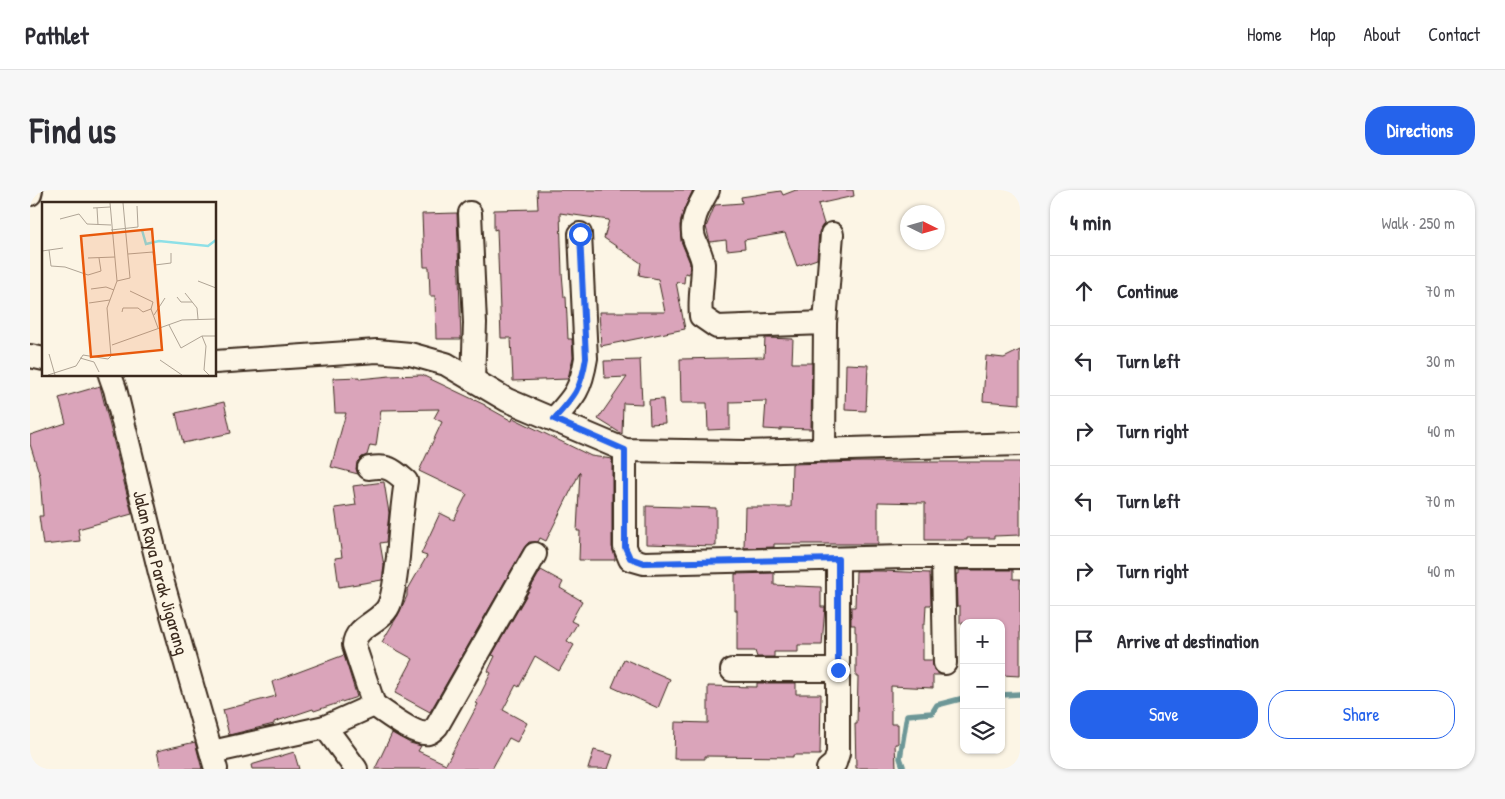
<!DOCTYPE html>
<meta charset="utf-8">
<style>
:root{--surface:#fff;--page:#f7f7f7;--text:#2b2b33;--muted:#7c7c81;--line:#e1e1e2;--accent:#2563eb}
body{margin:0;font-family:"Patrick Hand",sans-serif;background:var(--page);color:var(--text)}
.controls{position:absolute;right:15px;bottom:15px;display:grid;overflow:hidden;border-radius:10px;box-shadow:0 1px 4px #0004}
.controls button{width:45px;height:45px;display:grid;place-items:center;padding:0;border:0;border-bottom:1px solid var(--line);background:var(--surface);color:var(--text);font:25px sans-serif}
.compass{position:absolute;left:870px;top:15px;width:45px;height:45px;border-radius:50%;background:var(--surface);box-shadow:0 1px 4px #0004;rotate:95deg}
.stop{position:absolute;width:15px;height:15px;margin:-11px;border:4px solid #2563eb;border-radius:50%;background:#fff}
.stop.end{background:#2563eb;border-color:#fff;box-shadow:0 1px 5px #0008}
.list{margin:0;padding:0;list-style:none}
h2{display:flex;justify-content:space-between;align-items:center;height:65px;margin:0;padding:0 20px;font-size:21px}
h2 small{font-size:16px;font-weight:400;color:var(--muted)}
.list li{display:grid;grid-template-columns:32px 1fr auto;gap:15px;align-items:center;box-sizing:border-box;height:70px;padding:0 20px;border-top:1px solid var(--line)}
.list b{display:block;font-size:19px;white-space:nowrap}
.list em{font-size:16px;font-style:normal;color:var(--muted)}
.actions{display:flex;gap:10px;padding:15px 20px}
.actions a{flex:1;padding:11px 0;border:1px solid var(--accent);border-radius:20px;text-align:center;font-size:18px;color:var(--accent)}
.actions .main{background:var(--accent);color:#fff}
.icon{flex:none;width:28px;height:28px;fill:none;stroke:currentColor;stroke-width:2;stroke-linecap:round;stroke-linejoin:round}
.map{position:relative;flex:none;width:990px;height:579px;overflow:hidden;border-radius:20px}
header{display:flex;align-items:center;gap:30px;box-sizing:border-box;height:70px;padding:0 25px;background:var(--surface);border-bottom:1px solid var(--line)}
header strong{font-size:24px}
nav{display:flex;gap:28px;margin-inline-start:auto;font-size:18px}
.intro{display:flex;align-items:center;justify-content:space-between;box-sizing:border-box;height:120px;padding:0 30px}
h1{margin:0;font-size:35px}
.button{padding:12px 22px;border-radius:20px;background:var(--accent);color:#fff;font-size:18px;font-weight:700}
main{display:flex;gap:30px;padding:0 30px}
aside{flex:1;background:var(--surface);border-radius:20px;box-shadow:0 1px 4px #0004}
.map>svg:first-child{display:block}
</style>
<header>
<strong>Pathlet</strong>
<nav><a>Home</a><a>Map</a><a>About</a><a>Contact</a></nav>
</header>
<div class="intro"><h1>Find us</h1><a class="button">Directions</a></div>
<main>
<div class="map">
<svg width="990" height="579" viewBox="0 0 990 579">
<rect width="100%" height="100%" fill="#fcf5e5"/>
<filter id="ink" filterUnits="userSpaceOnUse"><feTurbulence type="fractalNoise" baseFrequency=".02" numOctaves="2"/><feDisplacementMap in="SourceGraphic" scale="10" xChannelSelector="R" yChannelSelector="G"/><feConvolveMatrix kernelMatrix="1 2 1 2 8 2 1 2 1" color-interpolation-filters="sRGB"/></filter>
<g filter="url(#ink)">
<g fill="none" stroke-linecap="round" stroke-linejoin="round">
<g stroke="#6d9797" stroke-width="5.5">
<path d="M971,505L990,504"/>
<path d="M874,579L870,568L877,525L902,523L907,515L934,508"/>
</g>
</g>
<g fill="#daa4ba" stroke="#3b2a1e">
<path d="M507,0H663L654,19L650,35L651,51L660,73L659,84L655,83L654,93L646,92L655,139L571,156L569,122H635L628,89L609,85L611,73L574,48L579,30L530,23L532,83L534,107H536L538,149H542L543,167L539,184L538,189L483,191L481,148H471L467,39L464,40V20L508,19Z"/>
<path d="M766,0H823L824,6L788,14L794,34L789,42L787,69L767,76L755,43L714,50L715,58L697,60L696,50L680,52L676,37L685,15L712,13L711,7L751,1L753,5Z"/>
<path d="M427,23L431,149H406L405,106H400L399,77H394L392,24Z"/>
<path d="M735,148L763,149L762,173H782L781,239L751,238V240L734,239L736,211L700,212V239L678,240L677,213H651L650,169L734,167Z"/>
<path d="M990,160V214L953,211L956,166L974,168Z"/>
<path d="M610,169L612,214L593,213L592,244L568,229L597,187L575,188L574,171L609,170Z"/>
<path d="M816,174L838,175L836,221L815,220Z"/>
<path d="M392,185L455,215V216L482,231L483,228L561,266L582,269V357L585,367V370H549L550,341H547L550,282L516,351L510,348L508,352H499L494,358L400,522L365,503L383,469L352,452L368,425L377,406V401L397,366L391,364L410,323L424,330L437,304L389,281L412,232L404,228L409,219L351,220L346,256L340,255L337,265L332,267L327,272L326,279L328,284L301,277L316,223H305L303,188L329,187V189L360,186Z"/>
<path d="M70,196L102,324L48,339L50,351L13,355L9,326H13L10,286L0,254V245L36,233L29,208Z"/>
<path d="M633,209L635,233L620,234L619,210Z"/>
<path d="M194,212L201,243L153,253L146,223Z"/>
<path d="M831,272H990V345L964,346V348H937V350H895V313L848,312V354H744V357L714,358L715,317H761L762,274Z"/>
<path d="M354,292L359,323L356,352L350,353L354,376L352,390L309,397L305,368L312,367L305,318L326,315L323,296Z"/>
<path d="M616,316L686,318V356L616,354Z"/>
<path d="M511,380L533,392L530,398L552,411L541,431L547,434L537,451L544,455L529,481L505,466L489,497L486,495L473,520L497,533L487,552L479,548L462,579H345L362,543L380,553L391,556L388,561L416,574L448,514L446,513L461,483L458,481L465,466L462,465Z"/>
<path d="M929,380H983V389H990V486L971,485V433H930V416H927L926,384H929Z"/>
<path d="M826,381H852L900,383L901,415H896L895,434H893V470H902L904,480L912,485H903V498L861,496V534H868V554H865L866,578H826L825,534H827L828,487H826V442H825V435H821V417H825Z"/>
<path d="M744,383V395L791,397V417H795L792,455H768V462H744V467H727L725,461H707V420H705V384Z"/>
<path d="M314,465L327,507L284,521L283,519L244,532V534L199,545L193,520L246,506L242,492Z"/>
<path d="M594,469L640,489L628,518L582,497Z"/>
<path d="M727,493H766V504H791L790,565H763V567L675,566V569H644L645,532L678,533V496L727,497Z"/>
<path d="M165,552L172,579H131L127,561Z"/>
<path d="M564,560L583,565L578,579H558Z"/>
<path d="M264,562L269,579H222L221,575Z"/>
</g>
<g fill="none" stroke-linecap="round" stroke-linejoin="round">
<defs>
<g id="minor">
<path d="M678,0C670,14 659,32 664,48C667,57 672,65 673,74C673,92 669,109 671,126L687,137L795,133"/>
<path d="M0,4L1,0"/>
<path d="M440,23L445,133L443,190"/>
<path d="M0,166L14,169"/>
<path d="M185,172L347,161L380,164L416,174L477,210L595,260L714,262L990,254"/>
<path id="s1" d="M80,185L85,199L130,383L186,579"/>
<path d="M524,229C545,206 551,199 556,168L550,44"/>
<path d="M595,260V357L600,369L614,373L875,367H990"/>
<path d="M794,260L795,133L802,44"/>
<path d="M913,367L915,473"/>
<path d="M702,480H808"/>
<path d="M344,515C355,522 385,546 398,543C402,542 404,539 407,536L505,364"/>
<path d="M295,537L326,579"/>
<path d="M182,562L295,537L344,515L324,455C325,435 354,432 360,413C365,398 366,383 368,367C370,342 372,316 376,291C362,279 358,275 339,278"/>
<path d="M798,579L805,573L808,563V369"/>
</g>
</defs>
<use href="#minor" stroke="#3b2a1e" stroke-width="26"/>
<use href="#minor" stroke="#fcf5e5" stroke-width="22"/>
</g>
</g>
<g fill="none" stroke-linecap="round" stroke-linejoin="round" filter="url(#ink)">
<path stroke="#2563eb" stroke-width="6" d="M550,44L556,168C551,199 545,206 524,229L595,260V357L600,368L614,373L808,369V480"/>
</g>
<g text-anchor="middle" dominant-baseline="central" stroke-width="4" stroke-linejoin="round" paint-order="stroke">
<g font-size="18" fill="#3b2a1e" stroke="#fcf5e5">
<text stroke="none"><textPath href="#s1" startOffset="204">Jalan Raya Parak Jigarang</textPath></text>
</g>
</g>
<g transform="translate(12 12)">
<rect width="174" height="174" fill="#fcf5e5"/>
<path fill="none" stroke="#8ee0e7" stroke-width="2.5" d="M100,28L104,42L117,39L166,44L174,38"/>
<path fill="none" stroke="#afa495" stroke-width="1" d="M51,6L68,5M55,6L56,23M18,17L37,12L45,22L69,23M69,28L96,25L95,4M7,48L9,64L23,65L46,73L59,69L57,56M0,49L21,46M86,52L111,50L114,73M46,56L73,55M113,63L129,61V51M75,79L88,76L81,1M156,79L174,86M49,87L64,85L72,88M88,89L111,100L109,107M143,91L155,106L156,117M135,95L139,100H150M47,101L68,98M80,110L81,106H96L101,110L109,107L116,126M112,113L123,96M127,123L139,146L160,134H174M160,134L164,144L162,168L167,173M70,143L140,118L174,117M7,152L13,173M38,156L52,160L57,170M118,158L140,173M6,173L34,164L41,153L66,157L69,154L65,106L75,79L68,1"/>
<path fill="#e8590c" fill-opacity="0.15" stroke="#e8590c" stroke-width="2.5" d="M110,27L120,148L49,155L39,34Z"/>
<rect width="174" height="174" fill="none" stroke="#3b2a1e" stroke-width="2.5"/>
</g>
</svg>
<div class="controls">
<button>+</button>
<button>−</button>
<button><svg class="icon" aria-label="layers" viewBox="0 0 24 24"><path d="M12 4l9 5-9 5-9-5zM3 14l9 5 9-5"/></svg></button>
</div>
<svg class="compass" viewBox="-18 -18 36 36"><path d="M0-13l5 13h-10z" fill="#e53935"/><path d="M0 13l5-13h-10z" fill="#7c7c81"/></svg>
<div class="stop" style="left:550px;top:44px"></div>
<div class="stop end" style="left:808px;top:480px"></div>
</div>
<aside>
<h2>4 min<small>Walk · 250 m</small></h2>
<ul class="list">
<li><svg class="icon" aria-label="ahead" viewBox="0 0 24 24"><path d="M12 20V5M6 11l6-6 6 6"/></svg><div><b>Continue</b></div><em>70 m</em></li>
<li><svg class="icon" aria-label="left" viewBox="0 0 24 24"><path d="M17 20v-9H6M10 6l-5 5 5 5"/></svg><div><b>Turn left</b></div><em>30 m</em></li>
<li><svg class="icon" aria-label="right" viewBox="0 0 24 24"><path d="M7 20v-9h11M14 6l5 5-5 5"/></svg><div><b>Turn right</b></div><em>40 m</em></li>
<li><svg class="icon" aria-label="left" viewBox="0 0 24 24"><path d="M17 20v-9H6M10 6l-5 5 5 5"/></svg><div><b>Turn left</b></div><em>70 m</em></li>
<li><svg class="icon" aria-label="right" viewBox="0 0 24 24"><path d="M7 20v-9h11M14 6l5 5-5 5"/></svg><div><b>Turn right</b></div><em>40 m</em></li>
<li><svg class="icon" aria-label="arrive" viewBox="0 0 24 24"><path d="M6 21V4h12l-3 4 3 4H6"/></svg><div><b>Arrive at destination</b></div></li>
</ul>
<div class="actions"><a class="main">Save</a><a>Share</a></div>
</aside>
</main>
